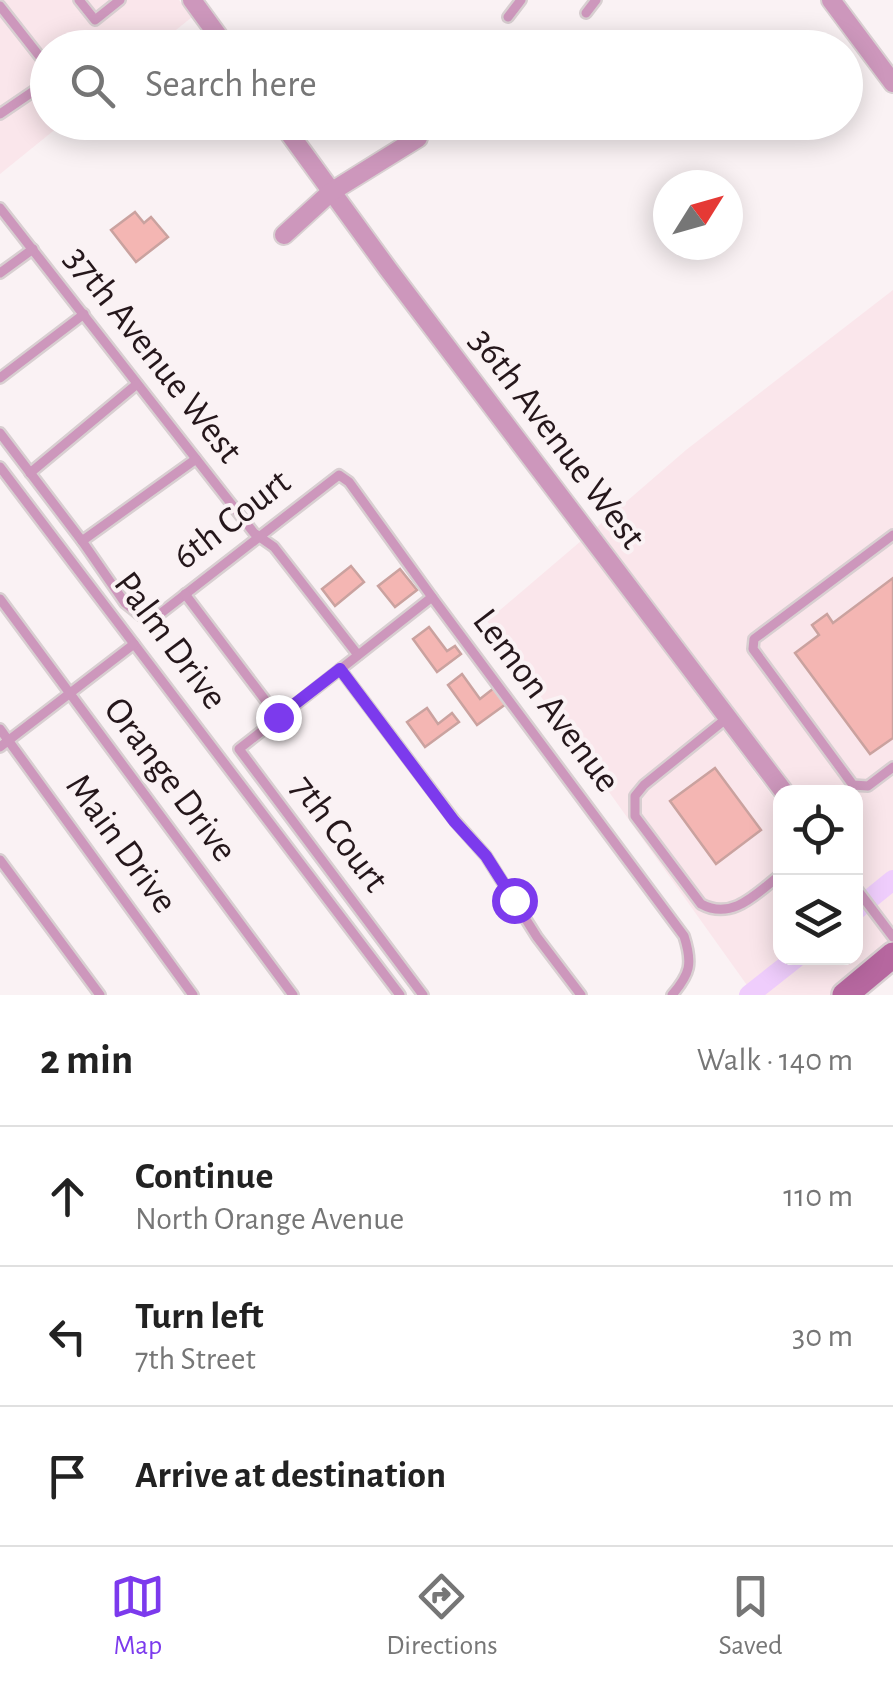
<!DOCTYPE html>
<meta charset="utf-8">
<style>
:root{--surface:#fff;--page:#f6f6f6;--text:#222;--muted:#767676;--line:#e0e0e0;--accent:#7c3aed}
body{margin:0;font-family:"Alegreya Sans",sans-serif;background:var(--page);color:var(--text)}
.controls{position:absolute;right:30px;bottom:30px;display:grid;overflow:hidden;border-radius:20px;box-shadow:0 5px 25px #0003}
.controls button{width:90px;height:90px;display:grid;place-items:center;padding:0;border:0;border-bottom:2px solid var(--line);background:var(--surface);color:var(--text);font:50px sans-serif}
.compass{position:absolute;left:653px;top:170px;width:90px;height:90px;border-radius:50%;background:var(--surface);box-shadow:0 5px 25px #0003;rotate:53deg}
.stop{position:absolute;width:30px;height:30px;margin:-22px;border:8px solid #7c3aed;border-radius:50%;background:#fff}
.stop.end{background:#7c3aed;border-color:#fff;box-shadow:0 2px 10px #0008}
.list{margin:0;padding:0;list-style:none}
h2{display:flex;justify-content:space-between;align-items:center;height:130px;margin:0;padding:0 40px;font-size:42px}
h2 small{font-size:32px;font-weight:400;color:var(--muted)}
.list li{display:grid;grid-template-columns:65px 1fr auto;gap:30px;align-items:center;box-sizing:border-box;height:140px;padding:0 40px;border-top:2px solid var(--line)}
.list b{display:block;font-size:38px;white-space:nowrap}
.list p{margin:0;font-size:32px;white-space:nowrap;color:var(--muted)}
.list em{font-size:32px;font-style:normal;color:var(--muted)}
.icon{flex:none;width:55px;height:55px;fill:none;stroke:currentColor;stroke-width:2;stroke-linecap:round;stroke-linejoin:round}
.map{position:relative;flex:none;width:893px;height:995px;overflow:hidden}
.search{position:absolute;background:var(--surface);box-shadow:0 5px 25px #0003;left:30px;right:30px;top:30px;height:110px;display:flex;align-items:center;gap:25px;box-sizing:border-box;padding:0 35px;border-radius:55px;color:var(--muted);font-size:38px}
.sheet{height:550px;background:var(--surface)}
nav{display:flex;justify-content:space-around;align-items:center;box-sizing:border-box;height:140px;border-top:2px solid var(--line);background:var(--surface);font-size:28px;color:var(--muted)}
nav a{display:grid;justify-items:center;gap:5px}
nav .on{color:var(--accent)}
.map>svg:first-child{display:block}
</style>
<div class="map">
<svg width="893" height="995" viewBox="0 0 893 995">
<rect width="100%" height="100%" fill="#faf2f4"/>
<g fill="#fae6eb">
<path d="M0,0H179L192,17L155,47L48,48V122L63,123L0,174Z"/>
<path d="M893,290V943L830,995H754L487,621L581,541L780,806V958H856V792H797L597,527L686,450Z"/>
</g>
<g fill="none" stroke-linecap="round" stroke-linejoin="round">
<g stroke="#efcdfc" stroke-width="20">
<path d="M856,910L893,880"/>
<path d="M749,995L796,958"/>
</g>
</g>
<g fill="#f4b6b3" stroke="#caa29f" stroke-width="2.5">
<path d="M135,212L144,223L151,217L168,237L136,262L111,230Z"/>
<path d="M351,566L364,582L335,606L322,589Z"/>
<path d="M400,569L417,590L395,607L378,586Z"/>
<path d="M893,578V738L870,754L795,653L819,635L812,625L827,614L833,623Z"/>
<path d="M429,627L447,651L455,646L461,654L437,672L413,639Z"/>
<path d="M462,674L480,699L494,688L506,704L477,725L448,685Z"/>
<path d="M427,708L438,724L452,713L459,722L425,747L407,722Z"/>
<path d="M715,768L761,830L716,864L670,801Z"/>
</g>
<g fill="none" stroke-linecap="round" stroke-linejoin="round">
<defs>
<g id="service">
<path d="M79,0L95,20L120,0"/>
<path d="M0,6L44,62L48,71"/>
<path d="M586,13L596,0"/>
<path d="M508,17L521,0"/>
<path d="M0,114L44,84L48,75"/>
<path d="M0,208L254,533L274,547L358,655"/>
<path d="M0,273L33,249"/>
<path d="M0,378L84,314"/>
<path d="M0,433L82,541L125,603L144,618L156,617L339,475L349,482L432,597L684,936C693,964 690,974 672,995"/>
<path d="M0,467L400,995"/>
<path d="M30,473L137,384"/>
<path d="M893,535L754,639L753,649L853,785L868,786L893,767"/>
<path d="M82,541L196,459"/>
<path d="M185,594L278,717"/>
<path d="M0,599L293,995"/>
<path d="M340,669L455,821L486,856L537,937L581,995"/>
<path d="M727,718L644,785L635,796V816L701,904C732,921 756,894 780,875"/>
<path d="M0,729L193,995"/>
<path d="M0,747L134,644"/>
<path d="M0,860L100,995"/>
<path d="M856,888L893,937"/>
<path d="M423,995L239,749L432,597"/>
</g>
<g id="minor">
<path d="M192,0L227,48"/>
<path d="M831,0L893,83"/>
<path d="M281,122L388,269L784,792"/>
<path d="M284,235L331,192L418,138"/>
</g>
<path id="secondary" d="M845,995L893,955"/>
</defs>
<use href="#service" stroke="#d8cfd1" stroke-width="14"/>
<use href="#minor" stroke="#d8cfd1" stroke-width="22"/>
<use href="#secondary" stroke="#d8cfd1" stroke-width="30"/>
<use href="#service" stroke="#cd97bc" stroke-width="9"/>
<use href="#minor" stroke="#cd97bc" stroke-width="18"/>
<use href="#secondary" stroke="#b6679f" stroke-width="25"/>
</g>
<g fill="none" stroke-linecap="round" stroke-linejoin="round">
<path stroke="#7c3aed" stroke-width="12" d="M278,717L340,669L454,821L486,856L514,900"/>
</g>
<g text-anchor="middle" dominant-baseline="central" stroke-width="8" stroke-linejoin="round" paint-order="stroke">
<g font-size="38" fill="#25171b" stroke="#faf2f4">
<text transform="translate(153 355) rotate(52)">37th Avenue West</text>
<text transform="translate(557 439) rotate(53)">36th Avenue West</text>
<text transform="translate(232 520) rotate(-38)">6th Court</text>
<text transform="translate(170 641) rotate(53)">Palm Drive</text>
<text transform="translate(546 701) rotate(53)">Lemon Avenue</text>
<text transform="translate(170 780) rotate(53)">Orange Drive</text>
<text transform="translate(339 834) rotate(53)">7th Court</text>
<text transform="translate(121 844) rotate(54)">Main Drive</text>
</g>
</g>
</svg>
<div class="controls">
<button><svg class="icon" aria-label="locate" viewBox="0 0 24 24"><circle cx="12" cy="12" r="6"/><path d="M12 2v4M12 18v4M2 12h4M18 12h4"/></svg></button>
<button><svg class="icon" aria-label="layers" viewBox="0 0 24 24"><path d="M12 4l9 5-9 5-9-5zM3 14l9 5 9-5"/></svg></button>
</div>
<svg class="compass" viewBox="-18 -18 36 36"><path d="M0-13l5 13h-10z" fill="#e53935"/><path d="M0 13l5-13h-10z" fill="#767676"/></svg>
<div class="stop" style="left:514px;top:900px"></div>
<div class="stop end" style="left:278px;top:717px"></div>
<div class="search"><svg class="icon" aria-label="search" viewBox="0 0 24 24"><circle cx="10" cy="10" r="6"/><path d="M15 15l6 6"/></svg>Search here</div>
</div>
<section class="sheet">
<h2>2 min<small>Walk · 140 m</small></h2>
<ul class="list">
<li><svg class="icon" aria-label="ahead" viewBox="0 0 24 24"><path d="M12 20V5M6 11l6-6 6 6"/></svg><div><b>Continue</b><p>North Orange Avenue</p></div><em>110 m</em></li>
<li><svg class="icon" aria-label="left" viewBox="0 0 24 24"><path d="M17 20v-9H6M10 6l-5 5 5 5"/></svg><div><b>Turn left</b><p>7th Street</p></div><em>30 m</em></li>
<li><svg class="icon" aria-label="arrive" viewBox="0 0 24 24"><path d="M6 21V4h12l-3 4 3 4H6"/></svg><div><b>Arrive at destination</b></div></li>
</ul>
</section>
<nav>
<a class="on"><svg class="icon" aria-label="map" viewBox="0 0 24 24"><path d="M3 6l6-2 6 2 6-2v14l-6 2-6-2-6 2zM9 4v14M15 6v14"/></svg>Map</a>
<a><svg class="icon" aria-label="directions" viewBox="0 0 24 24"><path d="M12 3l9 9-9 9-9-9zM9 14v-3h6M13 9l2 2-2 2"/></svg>Directions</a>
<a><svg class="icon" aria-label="saved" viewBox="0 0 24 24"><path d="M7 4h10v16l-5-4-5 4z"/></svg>Saved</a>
</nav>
